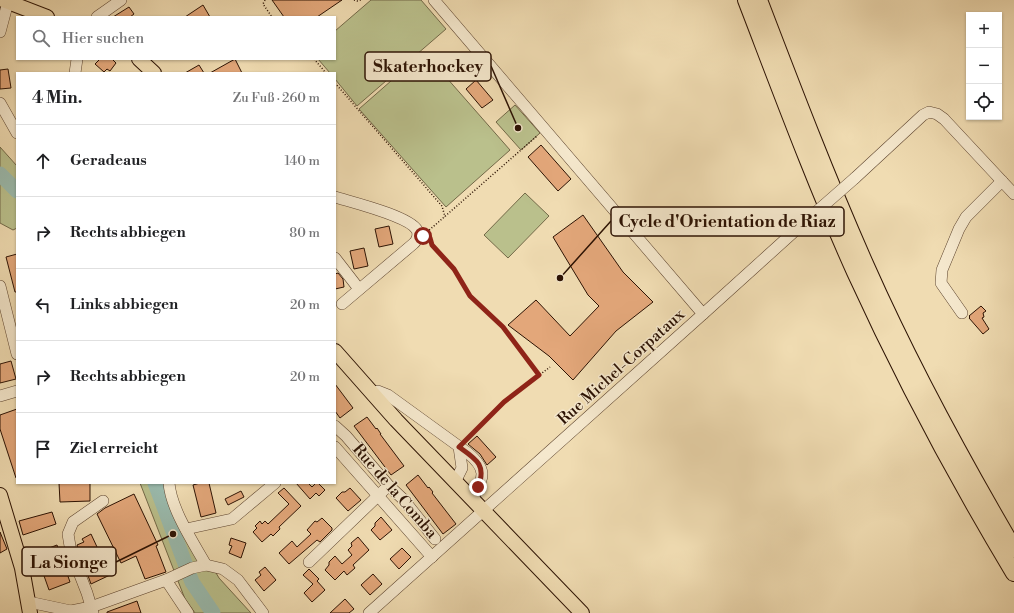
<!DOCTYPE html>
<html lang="de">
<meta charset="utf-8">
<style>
:root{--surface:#fff;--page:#f2f2f2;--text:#202124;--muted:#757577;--line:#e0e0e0}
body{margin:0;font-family:"Libre Bodoni",serif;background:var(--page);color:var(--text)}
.controls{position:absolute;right:12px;top:12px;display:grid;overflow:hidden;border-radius:0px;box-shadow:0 1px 3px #0004}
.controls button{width:36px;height:36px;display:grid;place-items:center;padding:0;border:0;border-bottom:1px solid var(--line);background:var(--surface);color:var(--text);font:20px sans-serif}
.stop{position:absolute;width:12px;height:12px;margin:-9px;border:3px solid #8f2418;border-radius:50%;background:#fff}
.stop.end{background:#8f2418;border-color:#fff;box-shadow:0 1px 4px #0008}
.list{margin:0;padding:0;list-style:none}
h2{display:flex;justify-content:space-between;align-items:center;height:52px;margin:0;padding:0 16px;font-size:17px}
h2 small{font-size:13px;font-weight:400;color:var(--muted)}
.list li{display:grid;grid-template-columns:26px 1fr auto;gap:12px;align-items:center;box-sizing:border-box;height:72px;padding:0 16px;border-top:1px solid var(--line)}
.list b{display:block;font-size:15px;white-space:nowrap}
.list em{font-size:13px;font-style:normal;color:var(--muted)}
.icon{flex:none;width:22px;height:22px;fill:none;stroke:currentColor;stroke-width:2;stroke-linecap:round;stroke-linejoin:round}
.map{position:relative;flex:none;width:1014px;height:613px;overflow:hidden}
.search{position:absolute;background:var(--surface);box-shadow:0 1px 3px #0004;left:16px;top:16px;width:320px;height:44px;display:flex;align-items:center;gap:10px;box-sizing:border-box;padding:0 14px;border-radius:0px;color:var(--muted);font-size:15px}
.panel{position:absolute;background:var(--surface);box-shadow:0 1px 3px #0004;left:16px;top:72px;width:320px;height:412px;border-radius:0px}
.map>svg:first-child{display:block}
</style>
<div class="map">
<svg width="1014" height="613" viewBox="0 0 1014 613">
<rect width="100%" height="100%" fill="#f0dcb2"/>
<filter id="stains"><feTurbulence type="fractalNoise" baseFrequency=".005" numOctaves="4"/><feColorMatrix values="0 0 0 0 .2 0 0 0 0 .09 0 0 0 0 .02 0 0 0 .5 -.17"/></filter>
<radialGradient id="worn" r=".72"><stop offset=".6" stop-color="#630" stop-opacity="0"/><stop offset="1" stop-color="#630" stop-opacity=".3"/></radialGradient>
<g fill="#bac08c" stroke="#736948">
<path d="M371,0H421L446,29L357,106L335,79V73H330L318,59H335V31Z"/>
<path d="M424,52L510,150L446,207L359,109Z"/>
<path d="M515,105L540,133L521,150L496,122Z"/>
<path d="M0,147L17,166V228L13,230L0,223Z"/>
<path d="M525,193L549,216L508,258L484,235Z"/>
<path d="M140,483H173L175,502L219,578L251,613H195L185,599Z"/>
</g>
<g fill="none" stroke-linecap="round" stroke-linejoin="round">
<g stroke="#9abbae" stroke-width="15">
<path d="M0,174L17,191"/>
<path d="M155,483L192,582L213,613"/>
</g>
</g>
<g fill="#e3a77a" stroke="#2c1203">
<path d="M272,0H342L317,17H284Z"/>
<path d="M203,5L210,17H185Z"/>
<path d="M129,7L134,14L130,17H113Z"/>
<path d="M100,59H112L116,63L110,71L107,69L104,72L95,64Z"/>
<path d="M235,59L242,73H210Z"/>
<path d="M199,65L204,73H185Z"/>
<path d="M8,69L11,88L0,89V70Z"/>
<path d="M476,80L493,100L482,108L466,89Z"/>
<path d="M541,145L571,179L558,191L528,157Z"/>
<path d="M583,215L623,272L653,302L616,331L573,380L549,356L508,325L536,300L570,336L599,306L588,295L553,237Z"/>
<path d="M389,226L393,244L379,247L375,229Z"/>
<path d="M364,248L368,266L354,269L350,251Z"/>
<path d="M17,254V292H15L6,257Z"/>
<path d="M338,273L343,279L344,287L335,289V274Z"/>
<path d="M981,306L986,311L983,313L984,317L982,318L989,329L983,334L969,318L970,317L969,316Z"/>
<path d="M11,361L16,379L0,383V364Z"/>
<path d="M335,384L353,408L340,418L335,411Z"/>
<path d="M17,409V478H16L0,429V415Z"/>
<path d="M367,417L376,429L377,428L381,434H380L404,466L391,475L354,426Z"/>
<path d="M477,436L496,457L487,465L480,454L468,444Z"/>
<path d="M418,475L428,488L429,487L433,492L432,493L456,524L443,534L406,485Z"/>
<path d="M59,483H90V501L60,502Z"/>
<path d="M200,483H209L216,513L201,517L193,485Z"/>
<path d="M296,483H308L312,487L316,483H318L325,490L319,496L316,493L310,499Z"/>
<path d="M284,488L301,506L279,527L280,529L273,536L271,534L262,542L253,532L257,528L255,526L260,521L262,524L265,521L268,524L289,504L278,493Z"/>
<path d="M350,488L361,500L348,511L336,498L342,492H345Z"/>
<path d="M241,491L244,497L228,505L225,499Z"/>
<path d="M134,494L158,545L156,546L166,572L145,579L136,556L121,563L97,514L105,508Z"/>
<path d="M52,512L56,524L23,535L19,521Z"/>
<path d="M381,517L392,530L380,540L371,530L375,526V523Z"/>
<path d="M322,518L332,528V530L320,542L317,540L289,564L279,553L292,541L297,547L311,534L307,530L315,521L317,522Z"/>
<path d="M0,532L7,549L0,553Z"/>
<path d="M91,534L110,575L91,584L77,545L84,542L82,539Z"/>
<path d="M358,537L369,550L353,565L355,568L347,575L344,571L335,580L325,570L329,565V562L335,556L342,564L352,555L348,550L352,546L351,543Z"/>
<path d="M231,538L246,543L241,558L229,553L232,546L229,545Z"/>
<path d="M57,545L70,582L49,590L36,553Z"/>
<path d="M402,548L411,557L399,569L390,559Z"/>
<path d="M265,567L276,580L264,591L255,580L261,575L259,572Z"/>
<path d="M309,569L319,579L317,581L325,590L312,602L304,593L313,584L303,575Z"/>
<path d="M373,574L382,584L370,595L361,585Z"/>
<path d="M345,599L354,609L349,613H330Z"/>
<path d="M137,601L141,613H107V612Z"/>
</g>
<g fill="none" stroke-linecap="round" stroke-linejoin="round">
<defs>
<g id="minor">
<path d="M97,17L121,0"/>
<path d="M0,32L8,2"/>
<path d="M75,73L77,59"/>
<path d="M0,103L17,133"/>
<path d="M855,178L923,115L929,112L937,114L944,119L1014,194"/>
<path d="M335,197C351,202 409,216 417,230C419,235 417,241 413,244L342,304"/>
<path d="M335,258L359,289"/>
<path d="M0,286L17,354"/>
<path d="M962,313L941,283L942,270L959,229L966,217L1002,181"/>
<path d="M703,314L807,220"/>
<path d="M372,394L378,391L388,395L468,453C489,471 483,478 472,499"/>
<path d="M0,396L17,391"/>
<path d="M335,426L346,436L389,486L403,499L435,539"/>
<path d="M335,447L432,557"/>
<path d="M455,482L462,468L459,447"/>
<path d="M169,483C171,509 193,542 206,565"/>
<path d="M186,529L232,519L275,483"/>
<path d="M309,562L384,490"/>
<path d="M166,580L188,613"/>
<path d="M29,602L71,611L91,607L166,580L192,568L206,565L223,569L238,580L263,613"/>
<path d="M93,613L87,593L71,552L68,534L73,522L103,501"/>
<path d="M369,613L703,314L434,0"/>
</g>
<g id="major">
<path d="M3,0L47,17"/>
<path d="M139,59L154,73"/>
<path d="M335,351L396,420L582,613"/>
<path d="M0,495L22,568L30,613"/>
</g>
<g id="highway">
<path d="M746,0C781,91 815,183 855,272C902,375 955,475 1014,573"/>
<path d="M759,0C793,89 827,178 866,266C909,363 960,457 1014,549"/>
</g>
</defs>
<use href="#minor" stroke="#5d442f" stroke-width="12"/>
<use href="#major" stroke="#2c1203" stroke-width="16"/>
<use href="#highway" stroke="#2c1203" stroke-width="18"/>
<g stroke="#2c1203" stroke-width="1.5" stroke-dasharray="1 2" stroke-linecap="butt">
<path d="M265,0L263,4L272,17"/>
<path d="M354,0L357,1L361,0"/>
<path d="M314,59L326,73"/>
<path d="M335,83L442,206L445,217"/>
<path d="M427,232L537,136"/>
<path d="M427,237L430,238L432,245L454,269L470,296L503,327L539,375"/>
<path d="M466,440L504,402L550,367"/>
</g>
<use href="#minor" stroke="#f5e8cd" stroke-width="11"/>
<use href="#major" stroke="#f0dcb2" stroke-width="14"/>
<use href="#highway" stroke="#f0dcb2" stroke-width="16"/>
<defs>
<path id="minor-bridge" d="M807,220L855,178"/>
</defs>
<use href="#minor-bridge" stroke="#5d442f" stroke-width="12" stroke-linecap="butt"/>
<use href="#minor-bridge" stroke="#f5e8cd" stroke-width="11"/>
</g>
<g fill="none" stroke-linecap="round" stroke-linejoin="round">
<path stroke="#8f2418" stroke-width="5" d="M423,236L430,238L432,245L454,269L470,296L503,327L539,375L504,402L459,447C476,459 487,465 478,487"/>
</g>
<g text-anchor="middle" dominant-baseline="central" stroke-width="3" stroke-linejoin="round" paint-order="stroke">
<g font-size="16" fill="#2c1203" stroke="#f5e8cd">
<text transform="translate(621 367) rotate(-42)">Rue Michel-Corpataux</text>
<text transform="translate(395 491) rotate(49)">Rue de la Comba</text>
</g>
</g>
<path fill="none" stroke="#2c1203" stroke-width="1.5" d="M518 128L491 66M560 278L611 221M173 534L116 562"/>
<g fill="#2c1203" stroke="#f5e8cd" stroke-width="1.5">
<circle cx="518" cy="128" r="4"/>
<circle cx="560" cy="278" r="4"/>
<circle cx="173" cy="534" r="4"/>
</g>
<g fill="#f5e8cd" stroke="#2c1203" stroke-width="1.5">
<rect x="365" y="52" width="126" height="29" rx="4"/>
<rect x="611" y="207" width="233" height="29" rx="4"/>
<rect x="22" y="547" width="94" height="29" rx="4"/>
</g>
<g font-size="17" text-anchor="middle" font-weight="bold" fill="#2c1203">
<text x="428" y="72">Skaterhockey</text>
<text x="727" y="227">Cycle d'Orientation de Riaz</text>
<text x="69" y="568">La Sionge</text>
</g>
<rect width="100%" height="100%" filter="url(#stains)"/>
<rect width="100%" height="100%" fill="url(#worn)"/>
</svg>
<div class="controls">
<button>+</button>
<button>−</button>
<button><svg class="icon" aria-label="locate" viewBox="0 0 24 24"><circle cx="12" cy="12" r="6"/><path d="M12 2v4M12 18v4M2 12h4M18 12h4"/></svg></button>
</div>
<div class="stop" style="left:423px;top:236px"></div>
<div class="stop end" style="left:478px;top:487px"></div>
<div class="search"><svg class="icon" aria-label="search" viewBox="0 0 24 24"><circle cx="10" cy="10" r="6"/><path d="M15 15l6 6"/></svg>Hier suchen</div>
<section class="panel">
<h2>4 Min.<small>Zu Fuß · 260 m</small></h2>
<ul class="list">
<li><svg class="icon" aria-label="ahead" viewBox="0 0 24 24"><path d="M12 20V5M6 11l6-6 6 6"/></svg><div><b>Geradeaus</b></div><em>140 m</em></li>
<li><svg class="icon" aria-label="right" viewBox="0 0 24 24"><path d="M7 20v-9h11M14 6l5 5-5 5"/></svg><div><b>Rechts abbiegen</b></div><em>80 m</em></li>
<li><svg class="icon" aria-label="left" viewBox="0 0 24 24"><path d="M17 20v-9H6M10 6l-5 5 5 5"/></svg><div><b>Links abbiegen</b></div><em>20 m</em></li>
<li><svg class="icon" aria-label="right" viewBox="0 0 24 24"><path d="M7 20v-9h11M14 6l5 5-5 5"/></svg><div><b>Rechts abbiegen</b></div><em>20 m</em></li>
<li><svg class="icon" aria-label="arrive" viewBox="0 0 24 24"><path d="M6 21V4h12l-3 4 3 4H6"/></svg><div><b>Ziel erreicht</b></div></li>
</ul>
</section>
</div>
